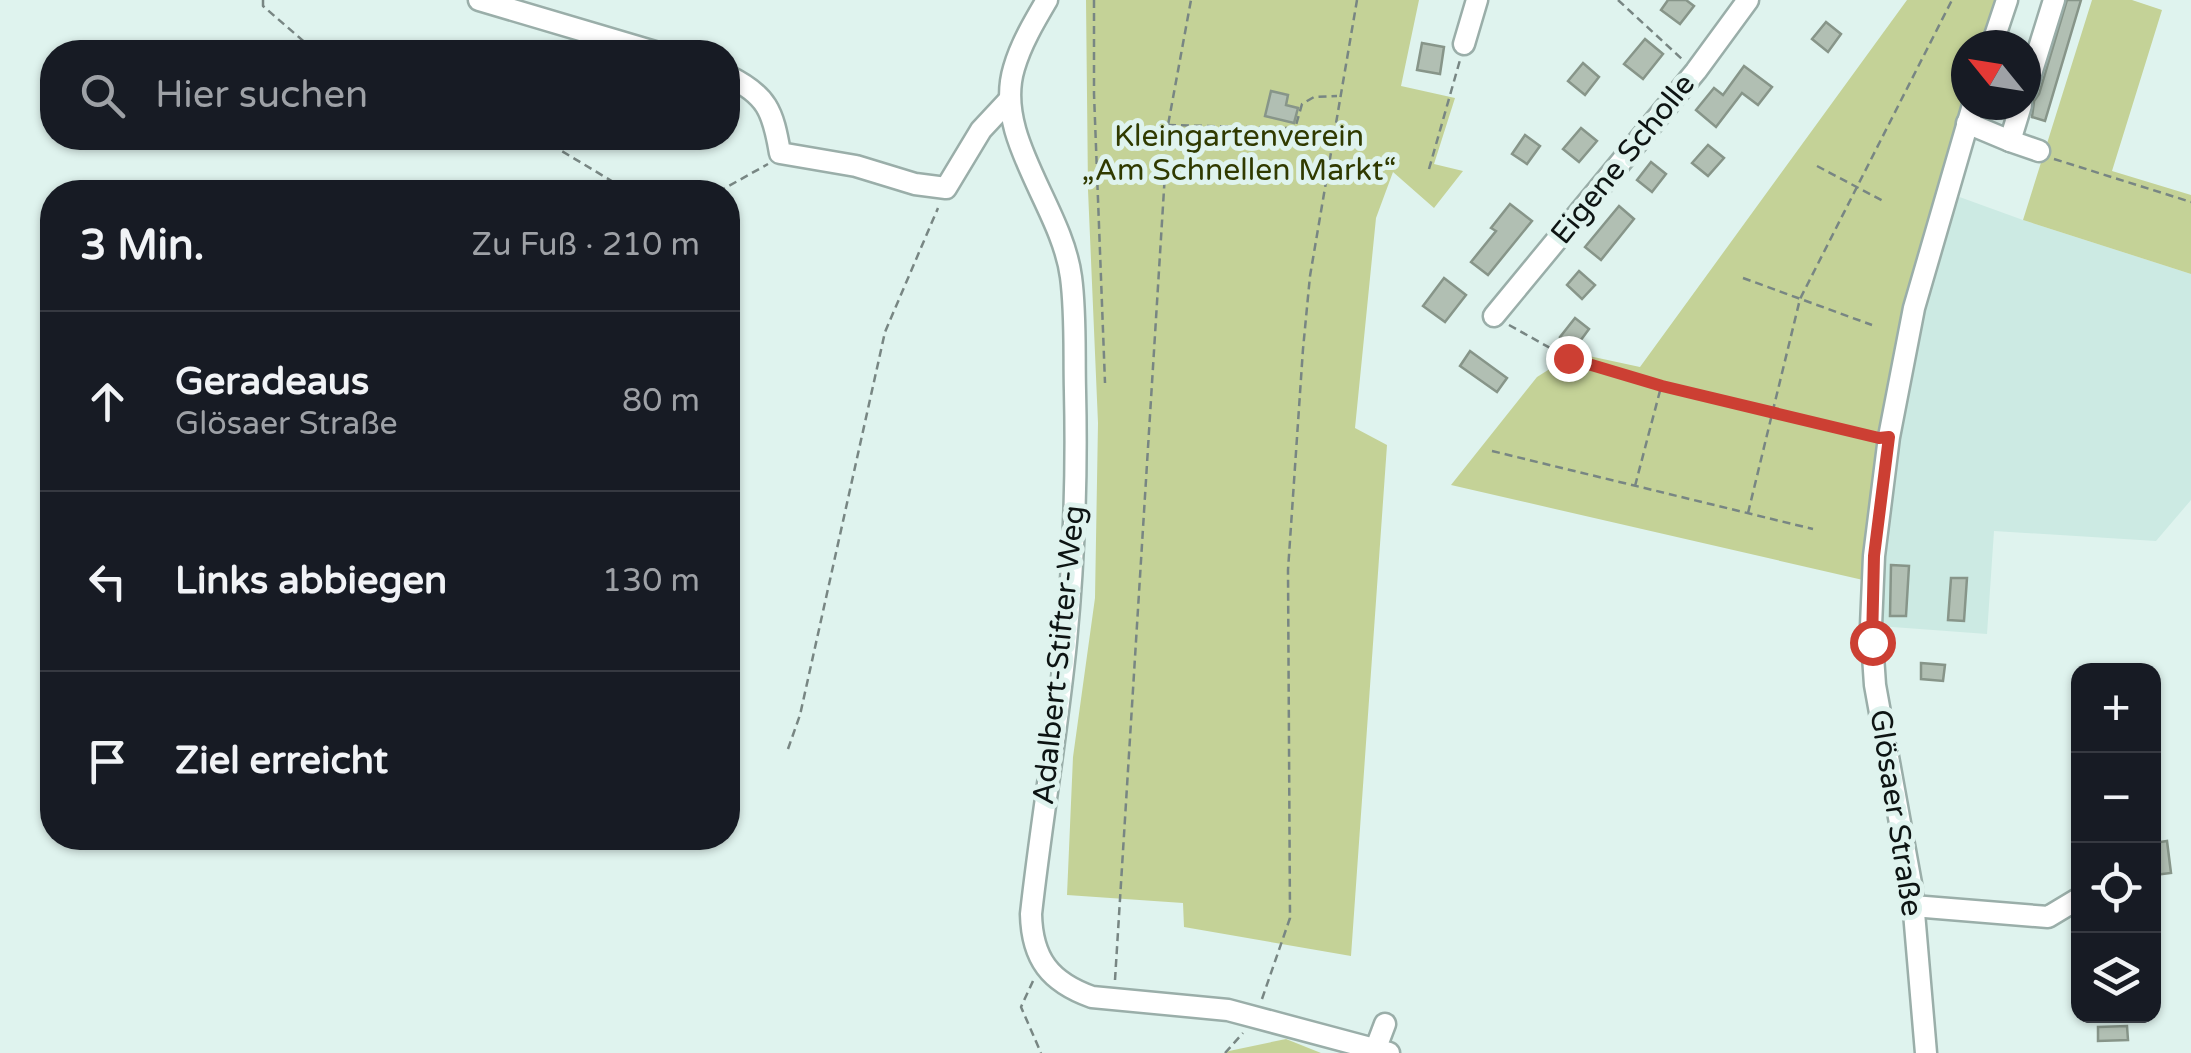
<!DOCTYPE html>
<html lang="de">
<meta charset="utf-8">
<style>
:root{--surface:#171b24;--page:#20242c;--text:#f1f3f6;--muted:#9ea1a6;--line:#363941}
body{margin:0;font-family:"Varela Round",sans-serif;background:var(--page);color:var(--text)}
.controls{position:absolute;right:30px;bottom:30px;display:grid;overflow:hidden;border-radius:20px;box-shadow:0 2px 8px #0004}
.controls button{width:90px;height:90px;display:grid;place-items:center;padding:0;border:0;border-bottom:2px solid var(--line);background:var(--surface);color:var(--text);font:50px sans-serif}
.compass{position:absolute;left:1951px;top:30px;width:90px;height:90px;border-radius:50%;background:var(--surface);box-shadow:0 2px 8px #0004;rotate:300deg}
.stop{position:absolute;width:30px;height:30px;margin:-22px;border:8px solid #cc3f33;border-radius:50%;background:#fff}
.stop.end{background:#cc3f33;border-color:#fff;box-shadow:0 2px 10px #0008}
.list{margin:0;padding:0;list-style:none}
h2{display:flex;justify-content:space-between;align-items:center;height:130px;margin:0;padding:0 40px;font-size:42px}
h2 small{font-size:32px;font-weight:400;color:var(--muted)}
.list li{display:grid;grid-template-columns:65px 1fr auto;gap:30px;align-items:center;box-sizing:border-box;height:180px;padding:0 40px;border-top:2px solid var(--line)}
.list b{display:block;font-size:38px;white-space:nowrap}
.list p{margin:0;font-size:32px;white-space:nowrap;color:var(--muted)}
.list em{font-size:32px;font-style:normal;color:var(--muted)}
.icon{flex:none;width:55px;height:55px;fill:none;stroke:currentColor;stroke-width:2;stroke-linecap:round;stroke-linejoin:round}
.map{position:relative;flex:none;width:2191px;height:1053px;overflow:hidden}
.search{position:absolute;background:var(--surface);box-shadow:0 2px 8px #0004;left:40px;top:40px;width:700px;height:110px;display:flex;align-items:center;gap:25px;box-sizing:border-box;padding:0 35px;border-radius:40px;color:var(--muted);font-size:38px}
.panel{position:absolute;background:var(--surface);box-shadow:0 2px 8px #0004;left:40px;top:180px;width:700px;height:670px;border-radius:40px}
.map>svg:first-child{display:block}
</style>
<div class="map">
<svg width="2191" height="1053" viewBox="0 0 2191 1053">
<rect width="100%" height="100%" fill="#dff3ee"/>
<path fill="#cceae3" d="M1954,195L2023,220L2191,274V500L2156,541L1994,531L1987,634L1879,626L1882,549L1894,453L1920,308Z"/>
<g fill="#c4d297">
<path d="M1086,0H1419L1401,86L1455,98L1434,164L1463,171L1434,208L1393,172L1376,218L1355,428L1387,445L1351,956L1184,927L1183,903L1067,895L1073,757L1095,598L1098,423L1088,190Z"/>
<path d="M1907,0H1998L1984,45H1966V104L1863,580L1451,485L1537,377L1575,353L1640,367Z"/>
<path d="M2092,0H2132L2162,10L2112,171L2191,195V274L2023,220Z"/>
<path d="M1286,1039L1321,1053H1225L1229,1051Z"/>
</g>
<g fill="#b1bfb3" stroke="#879589" stroke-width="2.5">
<path d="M1668,0H1686L1694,6L1680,24L1661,10Z"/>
<path d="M2067,0H2081L2045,121L2032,117L2034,101L2039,94Z"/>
<path d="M1826,22L1841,34L1828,52L1812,39Z"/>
<path d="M1645,39L1663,54L1643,79L1624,64Z"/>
<path d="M1422,43L1444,47L1440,74L1417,70Z"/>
<path d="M1583,63L1599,77L1585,95L1568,81Z"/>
<path d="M1744,66L1772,87L1758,105L1742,93L1716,127L1696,110L1714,88L1723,95Z"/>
<path d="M1271,91L1288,95L1286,105L1298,108L1294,123L1265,116Z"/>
<path d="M1581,128L1597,141L1579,162L1563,149Z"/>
<path d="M1525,135L1540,146L1527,164L1512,154Z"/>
<path d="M1708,145L1724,158L1708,176L1692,163Z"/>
<path d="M1651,162L1666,174L1652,192L1637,180Z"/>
<path d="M1510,204L1532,221L1488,275L1471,262L1496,231L1491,228Z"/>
<path d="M1619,206L1634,219L1601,260L1585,247Z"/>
<path d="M1579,271L1595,285L1582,299L1567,285Z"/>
<path d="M1444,278L1466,295L1445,322L1423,306Z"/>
<path d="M1575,318L1589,329L1575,348L1560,337Z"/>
<path d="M1470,351L1507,378L1497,392L1460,366Z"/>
<path d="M1891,565L1909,566L1906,616H1890Z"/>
<path d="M1951,578H1967L1964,621L1948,620Z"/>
<path d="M1921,663L1945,665L1943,681L1921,679Z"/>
<path d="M2167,841L2171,873L2154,875V843Z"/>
<path d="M2127,1026L2128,1040L2098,1041V1027Z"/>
</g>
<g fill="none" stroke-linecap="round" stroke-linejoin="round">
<defs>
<g id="minor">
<path d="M479,0L655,52"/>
<path d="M1047,0C1034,22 1021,44 1014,68C993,137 1062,207 1071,277C1076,314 1074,353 1075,391C1077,475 1074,559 1066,642C1057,733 1041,823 1031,914C1032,959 1050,982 1092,997L1228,1010L1389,1053"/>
<path d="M1464,44L1477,0"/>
<path d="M1992,45L2007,0"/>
<path d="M728,76C767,95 773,111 780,153L856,166L915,184L946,188L981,130L1009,100"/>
<path d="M2026,90L2054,0"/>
<path d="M1967,123L2010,141L2021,105"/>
<path d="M2010,141L2039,151"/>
<path d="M1494,316L1696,71L1748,0"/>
<path d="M1913,906L2048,917L2078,899"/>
<path d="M1374,1053L1385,1024"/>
<path d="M1926,1053L1912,889L1875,685L1871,626L1874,556L1889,437L1914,308L1973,105"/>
</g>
</defs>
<use href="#minor" stroke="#9aaea9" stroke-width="25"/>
<g stroke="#788683" stroke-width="2.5" stroke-dasharray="8 5" stroke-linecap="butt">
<path d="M263,0V6L316,52"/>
<path d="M1094,0V94L1105,383"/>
<path d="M1618,0L1683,60"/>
<path d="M1168,125L1290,128L1296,125L1302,104L1314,97L1337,96"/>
<path d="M540,138L630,192"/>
<path d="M2054,159L2191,202"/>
<path d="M1817,166L1885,202"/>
<path d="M1429,169L1460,60"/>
<path d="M718,192L768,164"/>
<path d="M1743,278L1872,325"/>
<path d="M1509,325L1568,358L1662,386L1872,437"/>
<path d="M1492,451L1813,529"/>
<path d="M1635,486L1661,387"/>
<path d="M1748,513L1800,299L1952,0"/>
<path d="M788,749L800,715L885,332L938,208"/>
<path d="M1115,980L1168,125L1191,0"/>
<path d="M1033,981L1021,1007L1041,1053"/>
<path d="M1262,999L1290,918L1288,570L1303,349L1310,276L1357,0"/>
<path d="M1225,1053L1243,1033"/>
</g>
<use href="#minor" stroke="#fff" stroke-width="20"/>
</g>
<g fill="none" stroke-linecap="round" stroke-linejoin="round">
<path stroke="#cc3f33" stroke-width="12" d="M1568,358L1662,386L1879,438L1889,437L1874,556L1872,642"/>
</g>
<g text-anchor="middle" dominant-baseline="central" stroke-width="10" stroke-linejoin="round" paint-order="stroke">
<g font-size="30" fill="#303a00" stroke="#dff3ee">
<text x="1239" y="136">Kleingartenverein<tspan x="1239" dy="34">„Am Schnellen Markt“</tspan></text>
</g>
<g font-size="30" fill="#0d1413" stroke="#dff3ee">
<text transform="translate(1623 159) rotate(-51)">Eigene Scholle</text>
<text transform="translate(1059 655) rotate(-84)">Adalbert-Stifter-Weg</text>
<text transform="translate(1896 813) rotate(81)">Glösaer Straße</text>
</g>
</g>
</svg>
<div class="controls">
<button>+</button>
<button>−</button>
<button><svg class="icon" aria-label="locate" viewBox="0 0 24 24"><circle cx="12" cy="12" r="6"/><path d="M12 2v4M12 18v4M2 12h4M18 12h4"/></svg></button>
<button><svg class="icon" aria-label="layers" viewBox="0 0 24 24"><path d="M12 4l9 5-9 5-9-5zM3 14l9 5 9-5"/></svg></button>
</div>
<svg class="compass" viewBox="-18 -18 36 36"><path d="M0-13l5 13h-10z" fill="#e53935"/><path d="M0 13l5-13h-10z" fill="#9ea1a6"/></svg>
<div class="stop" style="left:1872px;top:642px"></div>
<div class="stop end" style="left:1568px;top:358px"></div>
<div class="search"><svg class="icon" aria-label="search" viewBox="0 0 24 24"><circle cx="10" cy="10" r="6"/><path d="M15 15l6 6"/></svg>Hier suchen</div>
<section class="panel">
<h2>3 Min.<small>Zu Fuß · 210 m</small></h2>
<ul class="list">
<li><svg class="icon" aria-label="ahead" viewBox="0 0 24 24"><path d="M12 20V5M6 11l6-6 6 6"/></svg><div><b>Geradeaus</b><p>Glösaer Straße</p></div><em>80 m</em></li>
<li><svg class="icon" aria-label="left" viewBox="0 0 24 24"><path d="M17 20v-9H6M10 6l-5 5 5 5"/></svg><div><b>Links abbiegen</b></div><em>130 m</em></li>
<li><svg class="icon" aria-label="arrive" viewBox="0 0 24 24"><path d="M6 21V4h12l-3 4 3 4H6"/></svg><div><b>Ziel erreicht</b></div></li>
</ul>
</section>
</div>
